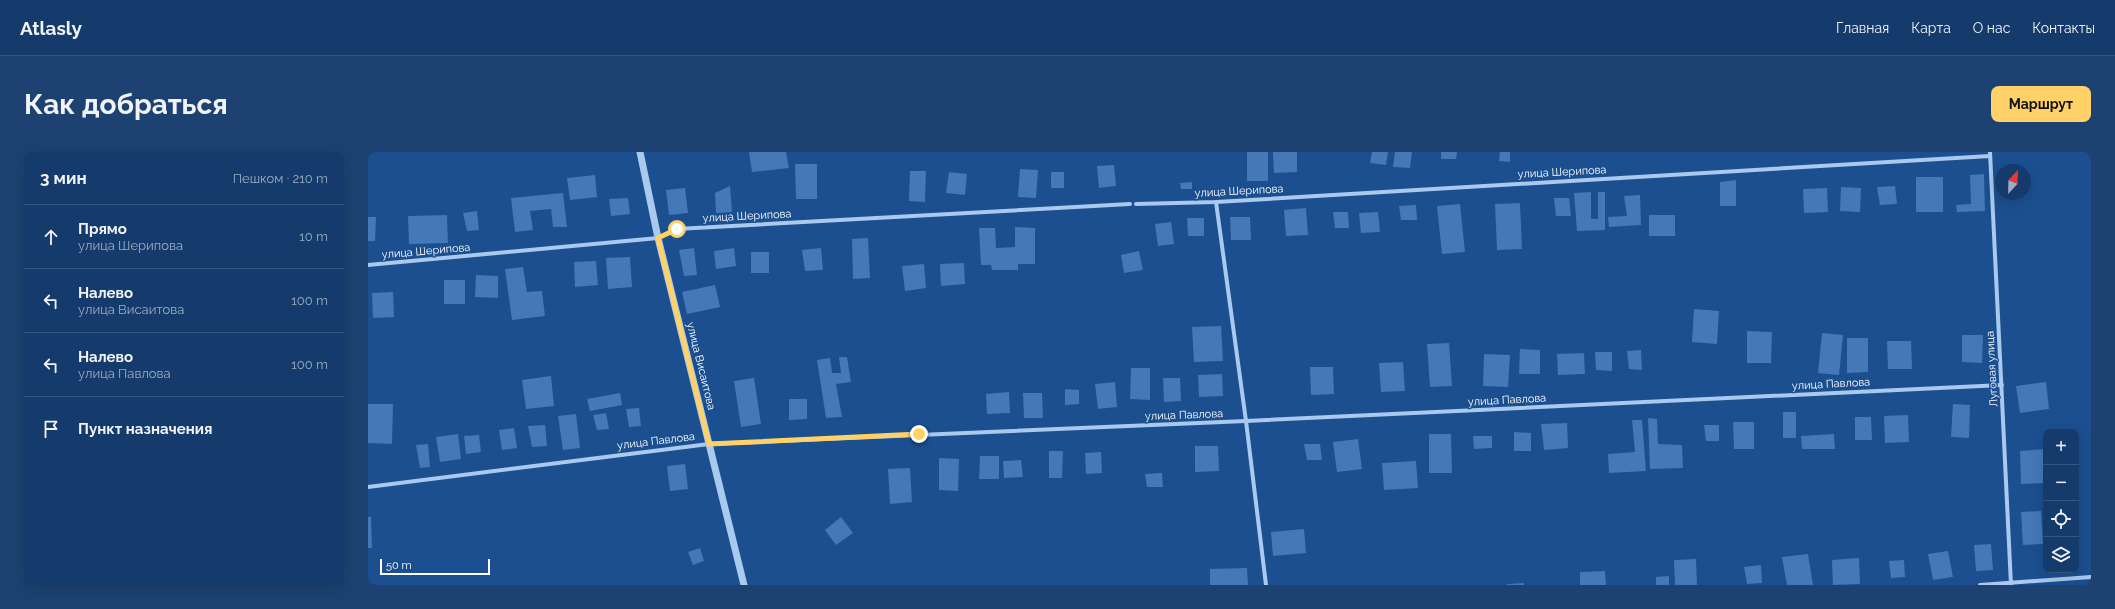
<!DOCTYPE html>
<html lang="ru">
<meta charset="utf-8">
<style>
:root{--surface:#143b6b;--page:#1d4271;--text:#f1f3f6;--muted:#9dadc1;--line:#33557e;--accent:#ffd166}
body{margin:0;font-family:Raleway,sans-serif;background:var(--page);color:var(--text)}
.controls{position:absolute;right:12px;bottom:12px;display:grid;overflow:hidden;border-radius:8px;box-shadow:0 4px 16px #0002}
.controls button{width:36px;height:36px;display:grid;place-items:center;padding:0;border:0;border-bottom:1px solid var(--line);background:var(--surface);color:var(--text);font:20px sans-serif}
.compass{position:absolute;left:1627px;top:12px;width:36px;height:36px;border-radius:50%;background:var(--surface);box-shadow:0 4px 16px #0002;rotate:22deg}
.scale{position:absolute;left:12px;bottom:10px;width:110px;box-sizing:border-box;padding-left:4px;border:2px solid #fff;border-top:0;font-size:11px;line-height:14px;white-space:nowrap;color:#fff;-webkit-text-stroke:3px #1b4f8f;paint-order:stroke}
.stop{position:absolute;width:12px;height:12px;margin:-9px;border:3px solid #ffd166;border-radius:50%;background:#fff}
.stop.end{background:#ffd166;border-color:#fff;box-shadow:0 1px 4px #0008}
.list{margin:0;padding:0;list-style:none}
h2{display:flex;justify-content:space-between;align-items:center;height:52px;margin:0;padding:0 16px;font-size:17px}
h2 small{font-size:13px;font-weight:400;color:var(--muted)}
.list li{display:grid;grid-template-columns:26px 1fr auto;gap:12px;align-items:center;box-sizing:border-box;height:64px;padding:0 16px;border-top:1px solid var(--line)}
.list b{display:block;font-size:15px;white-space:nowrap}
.list p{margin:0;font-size:13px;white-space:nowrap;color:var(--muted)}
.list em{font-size:13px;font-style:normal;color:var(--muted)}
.icon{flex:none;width:22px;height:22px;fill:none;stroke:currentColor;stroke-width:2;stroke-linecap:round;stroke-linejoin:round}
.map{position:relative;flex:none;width:1723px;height:433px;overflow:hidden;border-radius:8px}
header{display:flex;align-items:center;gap:24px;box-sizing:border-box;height:56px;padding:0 20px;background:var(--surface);border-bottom:1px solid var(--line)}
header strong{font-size:19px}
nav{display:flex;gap:22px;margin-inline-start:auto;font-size:14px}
.intro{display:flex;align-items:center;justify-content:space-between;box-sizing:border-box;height:96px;padding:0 24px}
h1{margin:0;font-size:28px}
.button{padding:10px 18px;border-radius:8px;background:var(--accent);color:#111;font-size:14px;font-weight:700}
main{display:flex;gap:24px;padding:0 24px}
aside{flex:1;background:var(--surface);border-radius:8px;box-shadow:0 4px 16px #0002}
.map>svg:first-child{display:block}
</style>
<header>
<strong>Atlasly</strong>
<nav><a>Главная</a><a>Карта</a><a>О нас</a><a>Контакты</a></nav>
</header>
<div class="intro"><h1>Как добраться</h1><a class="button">Маршрут</a></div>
<main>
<aside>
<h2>3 мин<small>Пешком · 210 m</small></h2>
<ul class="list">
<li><svg class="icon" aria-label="ahead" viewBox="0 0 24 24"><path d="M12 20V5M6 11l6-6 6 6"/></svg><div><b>Прямо</b><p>улица Шерипова</p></div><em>10 m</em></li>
<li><svg class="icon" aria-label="left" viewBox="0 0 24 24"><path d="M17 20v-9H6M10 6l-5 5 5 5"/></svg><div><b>Налево</b><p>улица Висаитова</p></div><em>100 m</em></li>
<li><svg class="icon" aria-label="left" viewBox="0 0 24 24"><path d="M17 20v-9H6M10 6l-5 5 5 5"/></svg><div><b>Налево</b><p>улица Павлова</p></div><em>100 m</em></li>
<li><svg class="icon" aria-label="arrive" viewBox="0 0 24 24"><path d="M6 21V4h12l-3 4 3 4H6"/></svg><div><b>Пункт назначения</b></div></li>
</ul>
</aside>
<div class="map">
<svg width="1723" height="433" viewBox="0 0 1723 433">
<rect width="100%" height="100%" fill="#1b4f8f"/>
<g fill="#4478b7">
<path d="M381,0H418L421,16L384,20Z"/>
<rect x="879" y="0" width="21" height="29"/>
<path d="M905,0H929V20L906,21Z"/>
<path d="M1004,0H1020L1018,13L1002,11Z"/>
<path d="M1027,0H1044L1042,16L1025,15Z"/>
<path d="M1073,0H1089L1088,7H1073Z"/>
<path d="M1132,0H1142V10L1131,9Z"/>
<path d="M427,12H449V47H428Z"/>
<path d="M746,13L748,34L731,36L729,14Z"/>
<path d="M652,17L670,18L668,46L650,45Z"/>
<path d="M542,19H558L557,50L541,49Z"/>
<path d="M581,20L599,22L597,43L578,41Z"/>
<rect x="683" y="20" width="13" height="16"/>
<path d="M1616,22L1617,59L1589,60L1588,53L1603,52L1602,23Z"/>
<path d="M227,23L229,45L202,48L199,26Z"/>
<rect x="1548" y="25" width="27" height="35"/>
<path d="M1368,28V54H1352V30Z"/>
<path d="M824,30V37H813L812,31Z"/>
<path d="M362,34L364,60L348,61L347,41Z"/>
<path d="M1527,34L1529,52L1512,53L1509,35Z"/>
<path d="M1473,35L1493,36L1492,60L1472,59Z"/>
<path d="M317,36L320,61L301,63L298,38Z"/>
<path d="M1459,36L1460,60L1436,61L1435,37Z"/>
<path d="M1223,40V67H1230V40H1237V78L1209,79L1206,41Z"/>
<path d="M195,41L199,75H185L183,57L162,59L165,78L147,80L143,46Z"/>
<path d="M1272,43L1273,73L1241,75L1240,65L1259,64L1256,44Z"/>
<path d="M260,46L262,62L243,64L241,47Z"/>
<path d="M1186,46H1201L1203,64H1188Z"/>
<path d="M1152,51L1154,97L1129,98L1127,52Z"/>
<path d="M1092,52L1097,100L1074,102L1069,54Z"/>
<path d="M1048,53L1049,68H1033L1031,54Z"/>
<path d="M938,56L940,83L918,84L916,58Z"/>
<path d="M109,59L111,78L99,79L95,61Z"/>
<path d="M965,60H980L981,76H967Z"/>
<path d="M1010,60L1012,80L993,81L991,61Z"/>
<path d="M79,63L80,91L41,92L40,64Z"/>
<rect x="1281" y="63" width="26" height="21"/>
<path d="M0,65H8L7,89H0Z"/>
<path d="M862,65H882L883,88H863Z"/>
<path d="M819,66H836V84H820Z"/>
<path d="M803,70L806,92L790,94L787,72Z"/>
<path d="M647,75L667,76V112H650V118H624L623,113H613L611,76H627L628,96L647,95Z"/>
<path d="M500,86L502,126L485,127L484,87Z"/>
<path d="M326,96L329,123L316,124L311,98Z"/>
<path d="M366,96L368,114L348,117L346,99Z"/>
<path d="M453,96L455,118L437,119L434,98Z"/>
<path d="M771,99L775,118L756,121L753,103Z"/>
<rect x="383" y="100" width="18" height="21"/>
<path d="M262,105L264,135L240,137L238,106Z"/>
<path d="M228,109L230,133L207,135L206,110Z"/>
<path d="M596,111L597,132L573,134L572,112Z"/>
<path d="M556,112L558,136L537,139L534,114Z"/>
<path d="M155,115L159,140L174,139L177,164L144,168L137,117Z"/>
<path d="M108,123L130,124V146L107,145Z"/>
<rect x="76" y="128" width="21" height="24"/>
<path d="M347,133L352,155L319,162L314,140Z"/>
<path d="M25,140L26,165L5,166L4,141Z"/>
<path d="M1326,157L1351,159L1349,192L1324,190Z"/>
<path d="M853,174L855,209L826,210L824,175Z"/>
<path d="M1379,179L1404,180L1403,211H1379Z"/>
<path d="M1454,181L1475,183L1471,223L1450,221Z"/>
<path d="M1594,183H1615L1614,211L1594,210Z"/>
<path d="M1479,186H1500V220L1479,221Z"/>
<path d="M1519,189H1543L1544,217H1520Z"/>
<path d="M1081,191L1084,234L1062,235L1059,192Z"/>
<path d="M1152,197L1172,198V222H1151Z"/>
<path d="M1273,198L1274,218L1261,217L1259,199Z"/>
<path d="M1227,200H1244V219L1228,218Z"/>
<path d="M1216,201L1217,222L1190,223L1189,202Z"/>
<path d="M1116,202L1142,203L1140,235L1115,234Z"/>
<path d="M471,205H479L483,230L468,232L474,265L458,266L449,208L462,206L464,221H473Z"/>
<path d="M1035,210L1037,239L1013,240L1011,211Z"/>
<path d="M942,215H965L966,242L943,243Z"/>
<path d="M763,216H782V248L762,247Z"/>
<path d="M854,222L855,244L831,245L830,223Z"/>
<path d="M183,224L186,254L158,257L154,228Z"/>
<path d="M386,226L393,272L373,275L366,229Z"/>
<path d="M795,226H812L813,249L796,250Z"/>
<path d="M747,230L749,255L730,257L727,232Z"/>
<path d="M1678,230L1681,257L1652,261L1648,234Z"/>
<path d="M697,237L711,238V252L697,253Z"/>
<path d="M641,240L642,261L619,262L618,242Z"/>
<path d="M252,241L254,253L222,259L219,247Z"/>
<path d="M655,241H674L675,266H656Z"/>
<path d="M421,247H439V267L421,268Z"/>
<path d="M0,252H25L24,292L0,291Z"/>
<path d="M1585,252L1602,253L1601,286L1583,285Z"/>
<path d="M271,256L273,274L261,275L258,257Z"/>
<rect x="1415" y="260" width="13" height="26"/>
<path d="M238,261L241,277L229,278L225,263Z"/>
<path d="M208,262L212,296L195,298L190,264Z"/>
<path d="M1540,263L1541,290L1517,291L1516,264Z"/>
<path d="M1487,265H1503L1504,288H1487Z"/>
<path d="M1280,266L1289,267L1290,292L1314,293L1315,316L1282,317Z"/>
<path d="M1264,268H1274L1278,319L1241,321L1240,302L1267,300Z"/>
<path d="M1365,270H1386V297H1366Z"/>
<path d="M1199,271L1200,296L1176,298L1173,272Z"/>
<path d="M177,273L179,294L164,295L160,274Z"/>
<path d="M1336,273H1351V289H1338Z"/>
<path d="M146,276L149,296L134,298L131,278Z"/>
<path d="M1146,280L1163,281V299H1146Z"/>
<path d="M90,282L93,307L72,310L68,285Z"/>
<path d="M1061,282H1083L1084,321H1061Z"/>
<path d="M1466,282L1467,297H1434L1433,284Z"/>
<path d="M111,283L113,300L98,302L96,284Z"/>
<path d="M1105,284H1124V296L1106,297Z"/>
<path d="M990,287L994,317L969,320L965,290Z"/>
<path d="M60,292L62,315L52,316L48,293Z"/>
<path d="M936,292H952L954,308H939Z"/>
<path d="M827,294H850L851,319L827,320Z"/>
<path d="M1678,297V331L1653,332L1652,299Z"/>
<path d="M681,299H695L694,326H681Z"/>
<path d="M733,300L734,321L718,322L717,301Z"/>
<path d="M612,304H631V327H611Z"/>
<path d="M571,306L591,307L590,339L571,338Z"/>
<path d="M653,308L655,325L636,326L635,309Z"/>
<path d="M1048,309L1050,336L1016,338L1014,311Z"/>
<path d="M317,312L320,337L302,339L299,314Z"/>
<path d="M542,316L544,350L522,352L520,317Z"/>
<path d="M794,321L795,335H779L777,322Z"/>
<path d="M1673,359L1675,392L1655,393L1653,360Z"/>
<path d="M0,365H3L4,396H0Z"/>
<path d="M473,365L485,381L468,393L457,378Z"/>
<path d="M936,377L938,401L905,404L903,380Z"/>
<path d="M1623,392L1625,418L1608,419L1606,393Z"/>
<path d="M332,396L336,409L325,413L320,400Z"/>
<path d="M1580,399L1585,425L1565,428L1560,402Z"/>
<path d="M1440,402L1445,433H1419L1414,405Z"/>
<path d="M1491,406L1492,432L1465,433L1464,408Z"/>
<path d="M1328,407L1329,433H1307L1306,408Z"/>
<path d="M1536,408L1537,425L1523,426L1521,409Z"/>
<path d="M1393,413L1394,431L1379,432L1376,415Z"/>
<path d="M879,416L880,433H842V417Z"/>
<path d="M1237,419L1238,433H1212V420Z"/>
<path d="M1301,424V433H1288V425Z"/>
<path d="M1156,431V433H1139V432Z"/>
</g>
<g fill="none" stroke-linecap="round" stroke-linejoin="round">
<g stroke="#a9c9ee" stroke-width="4">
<path d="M1622,0L1643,433"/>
<path d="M848,50L878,269L898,433"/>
<path d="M768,52L848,50L1622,4"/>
<path d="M0,113L290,86L309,77L762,52"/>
<path d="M0,335L341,292L878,269L1634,233"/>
<path d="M1612,433L1723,425"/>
</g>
<path stroke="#a9c9ee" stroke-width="7" d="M272,0L290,86L376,433"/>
</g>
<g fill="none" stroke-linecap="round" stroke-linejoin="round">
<path stroke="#ffd166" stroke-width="5" d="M309,77L290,86L341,292L551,282"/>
</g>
<g text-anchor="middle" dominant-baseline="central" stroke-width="3" stroke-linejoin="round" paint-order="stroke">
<g font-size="11" fill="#fff" stroke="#1b4f8f">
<text transform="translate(1194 20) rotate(-3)">улица Шерипова</text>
<text transform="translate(871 39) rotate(-3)">улица Шерипова</text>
<text transform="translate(379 64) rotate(-3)">улица Шерипова</text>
<text transform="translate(58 99) rotate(-5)">улица Шерипова</text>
<text transform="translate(333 214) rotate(76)">улица Висаитова</text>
<text transform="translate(1624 217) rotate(-93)">Луговая улица</text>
<text transform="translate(1463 232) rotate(-3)">улица Павлова</text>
<text transform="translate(1139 248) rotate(-3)">улица Павлова</text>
<text transform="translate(816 263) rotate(-2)">улица Павлова</text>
<text transform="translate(288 289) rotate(-7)">улица Павлова</text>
</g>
</g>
</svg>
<div class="controls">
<button>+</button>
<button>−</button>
<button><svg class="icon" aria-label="locate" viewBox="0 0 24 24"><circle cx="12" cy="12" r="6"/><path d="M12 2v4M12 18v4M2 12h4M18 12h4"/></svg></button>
<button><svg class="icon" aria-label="layers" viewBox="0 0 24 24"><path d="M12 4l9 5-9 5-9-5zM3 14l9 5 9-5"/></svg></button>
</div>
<svg class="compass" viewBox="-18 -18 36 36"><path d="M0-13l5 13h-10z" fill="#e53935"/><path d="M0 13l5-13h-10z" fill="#9dadc1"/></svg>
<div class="scale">50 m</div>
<div class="stop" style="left:309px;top:77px"></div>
<div class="stop end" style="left:551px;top:282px"></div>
</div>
</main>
